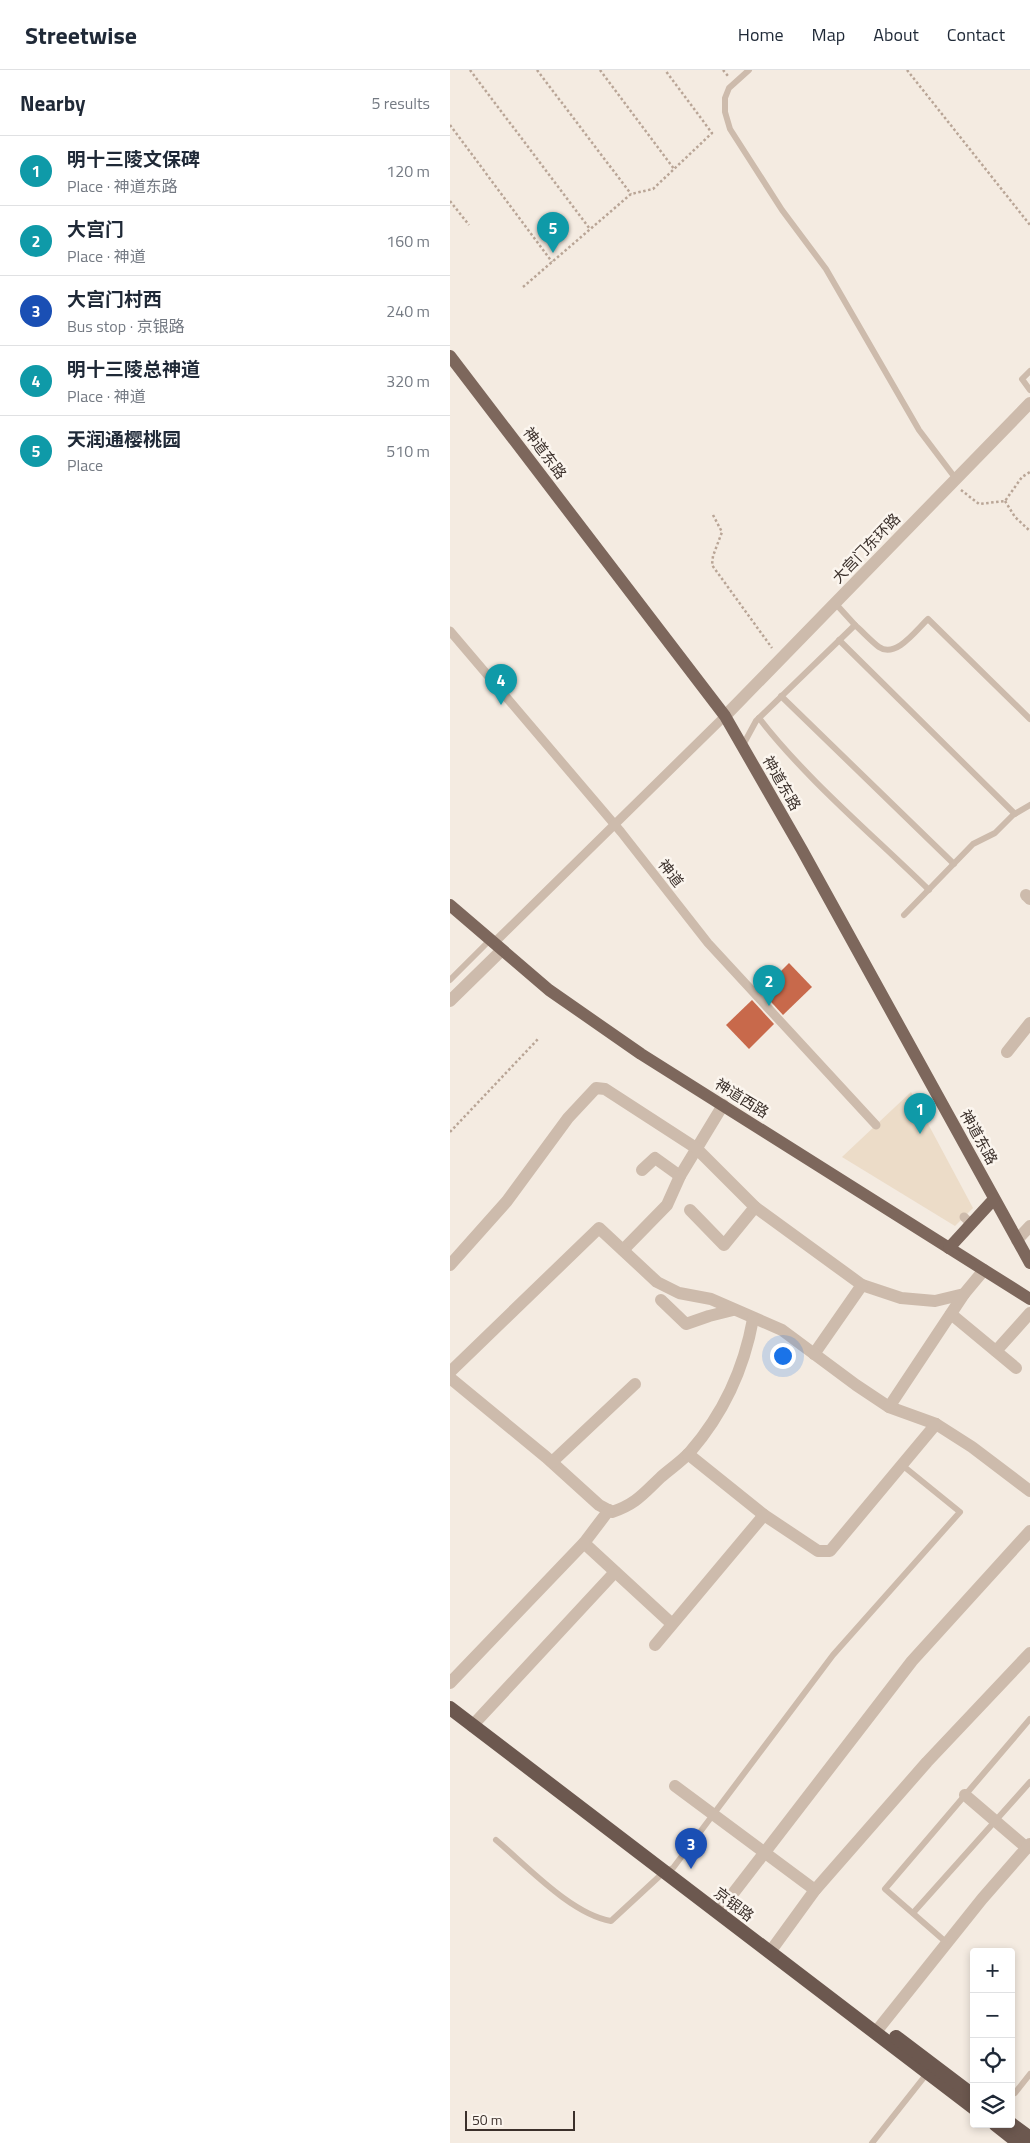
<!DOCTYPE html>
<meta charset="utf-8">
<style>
:root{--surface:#fff;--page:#f6f6f7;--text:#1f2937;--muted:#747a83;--line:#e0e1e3;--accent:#1f5a5e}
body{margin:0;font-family:"Titillium Web","Noto Sans SC",sans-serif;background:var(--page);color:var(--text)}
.controls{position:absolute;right:15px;bottom:15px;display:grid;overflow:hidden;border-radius:5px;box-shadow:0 2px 8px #0003}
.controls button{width:45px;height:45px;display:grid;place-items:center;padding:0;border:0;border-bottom:1px solid var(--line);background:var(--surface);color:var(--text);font:25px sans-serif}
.scale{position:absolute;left:15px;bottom:12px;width:110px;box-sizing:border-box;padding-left:5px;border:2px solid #3b302b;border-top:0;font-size:14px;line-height:18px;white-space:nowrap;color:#3b302b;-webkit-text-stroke:4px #fbf5ee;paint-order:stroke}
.you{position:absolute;left:332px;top:1285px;width:18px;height:18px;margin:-12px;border:4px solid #fff;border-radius:50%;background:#1a73e8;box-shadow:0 0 0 8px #1a73e833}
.badge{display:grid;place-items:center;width:32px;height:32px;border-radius:50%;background:var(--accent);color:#fff;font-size:16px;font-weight:700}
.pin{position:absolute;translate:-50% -41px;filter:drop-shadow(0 1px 2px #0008)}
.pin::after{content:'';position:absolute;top:26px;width:18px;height:15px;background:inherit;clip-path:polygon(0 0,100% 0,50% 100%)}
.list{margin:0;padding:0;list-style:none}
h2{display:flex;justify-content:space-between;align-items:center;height:65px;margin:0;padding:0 20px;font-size:21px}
h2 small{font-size:16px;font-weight:400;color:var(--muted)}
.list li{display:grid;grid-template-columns:32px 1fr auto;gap:15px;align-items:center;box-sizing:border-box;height:70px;padding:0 20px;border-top:1px solid var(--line)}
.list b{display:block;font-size:19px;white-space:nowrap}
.list p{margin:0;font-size:16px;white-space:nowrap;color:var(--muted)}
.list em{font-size:16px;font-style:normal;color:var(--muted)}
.icon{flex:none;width:28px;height:28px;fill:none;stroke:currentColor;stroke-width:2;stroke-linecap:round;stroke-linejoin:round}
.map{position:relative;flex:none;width:580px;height:2073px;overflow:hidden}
header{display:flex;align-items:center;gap:30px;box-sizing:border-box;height:70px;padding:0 25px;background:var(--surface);border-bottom:1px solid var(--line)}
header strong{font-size:24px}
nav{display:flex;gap:28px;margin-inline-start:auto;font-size:18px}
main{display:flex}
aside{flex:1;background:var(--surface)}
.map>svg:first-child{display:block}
</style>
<header>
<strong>Streetwise</strong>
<nav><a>Home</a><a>Map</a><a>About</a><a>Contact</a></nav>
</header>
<main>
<aside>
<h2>Nearby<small>5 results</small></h2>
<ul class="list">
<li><span class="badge" style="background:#0f9aa8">1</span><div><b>明十三陵文保碑</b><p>Place · 神道东路</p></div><em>120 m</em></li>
<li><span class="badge" style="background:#0f9aa8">2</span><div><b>大宫门</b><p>Place · 神道</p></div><em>160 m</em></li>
<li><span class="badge" style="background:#1a4fb4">3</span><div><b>大宫门村西</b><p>Bus stop · 京银路</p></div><em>240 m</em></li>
<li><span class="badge" style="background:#0f9aa8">4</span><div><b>明十三陵总神道</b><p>Place · 神道</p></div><em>320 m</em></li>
<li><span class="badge" style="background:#0f9aa8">5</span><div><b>天润通樱桃园</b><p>Place</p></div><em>510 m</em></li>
</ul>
</aside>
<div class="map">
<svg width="580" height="2073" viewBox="0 0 580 2073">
<rect width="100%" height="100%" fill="#f4ebe1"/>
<path fill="#ecdcc8" d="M461,1022L523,1138L505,1156L392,1087Z"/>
<g fill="#c8694b">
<path d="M339,893L362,917L333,945L311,921Z"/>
<path d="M302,930L324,954L299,979L276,955Z"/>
</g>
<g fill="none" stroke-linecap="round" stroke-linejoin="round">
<g stroke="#b9a596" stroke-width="2.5" stroke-dasharray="2.5 2.5" stroke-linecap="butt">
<path d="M20,0L140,159"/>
<path d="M87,0L181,124"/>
<path d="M150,0L224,99"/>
<path d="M273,0L278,6"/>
<path d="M457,0L580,155"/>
<path d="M0,55L102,192"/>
<path d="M0,131L19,155"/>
<path d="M73,217L181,124L203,119L262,63L215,0"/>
<path d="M511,420L529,434L555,431L572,407L580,402"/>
<path d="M555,431L565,447L580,461"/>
<path d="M263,445L272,462L263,486L262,495L322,578"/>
<path d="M0,1062L89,968"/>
</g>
<g stroke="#cdbbac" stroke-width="6">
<path d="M299,0L279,18L275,28V42L280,59L332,140L376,199L469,360L506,409"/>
<path d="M580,301L572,309L580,320"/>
<path d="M385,533L405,555"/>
<path d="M389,570L565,744"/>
<path d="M331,626L504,794"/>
<path d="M309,648C355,708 424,766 479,820"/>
<path d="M293,675L306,651L405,555C413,562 421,571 429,577C446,589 467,559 478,549L580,649"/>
<path d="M454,845L523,774L545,763L563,745L580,735"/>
<path d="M0,910L40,870"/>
<path d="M46,1770C77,1796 121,1844 161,1851L214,1802L223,1798L383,1585L510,1442L452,1395"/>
<path d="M463,1843L580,1712"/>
<path d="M497,1873L435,1819L580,1649"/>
<path d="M565,2023L580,2004"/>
<path d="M422,2073L479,2001"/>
</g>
<g stroke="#cdbbac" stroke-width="9">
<path d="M0,561L171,762L258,873L426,1055"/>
<path d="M44,873L275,646"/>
<path d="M514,1147L521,1154"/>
</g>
<g stroke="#cdbbac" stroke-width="12">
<path d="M576,825L580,829"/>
<path d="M0,931L52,880"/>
<path d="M557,982L580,953"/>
<path d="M192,1100L205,1088L230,1106L273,1035"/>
<path d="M240,1140L274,1175L305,1137"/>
<path d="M173,1180L217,1135L230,1106"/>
<path d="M0,1195L57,1131L118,1048L146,1018L155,1019L246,1078L305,1137L412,1215L451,1228L485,1231L514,1224L534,1200"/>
<path d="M211,1230L236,1254L259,1246L283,1240"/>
<path d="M501,1244L566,1298"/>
<path d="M546,1281L580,1243"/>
<path d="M364,1284L412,1215"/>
<path d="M0,1302L149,1158L207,1212L229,1223L261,1229L332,1260L406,1315L439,1337L486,1354L522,1377L580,1421"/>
<path d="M0,1308L96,1387L149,1435L162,1442C186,1434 193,1424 211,1407C220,1399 232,1391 240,1382C273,1344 294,1299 303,1249"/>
<path d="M439,1337L514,1224"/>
<path d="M238,1384L314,1445L368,1481H380L486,1354"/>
<path d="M102,1392L185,1314"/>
<path d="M159,1440L134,1473L222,1554"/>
<path d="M205,1575L314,1445"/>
<path d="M0,1613L134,1473"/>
<path d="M22,1656L165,1502"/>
<path d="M225,1716L365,1820"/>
<path d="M515,1725L577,1778"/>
<path d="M268,1843L462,1591L580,1461"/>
<path d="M320,1882L365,1820L477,1692L580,1583"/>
<path d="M425,1963L532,1829L580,1774"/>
</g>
<g stroke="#cdbbac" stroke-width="12">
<path d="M275,646L580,333"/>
<path d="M567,1170L580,1156"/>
</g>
<g stroke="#7d675c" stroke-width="12">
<path d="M0,286L275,646L352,780L580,1193"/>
<path d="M0,835L99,920L191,984L580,1229"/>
<path d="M499,1178L544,1129"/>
</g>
<g stroke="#6c584f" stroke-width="14">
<path d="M0,1638L524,2038"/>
<path d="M446,1967L524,2026"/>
<path d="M545,2054L569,2073"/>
<path d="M561,2054L580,2068"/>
</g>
</g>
<g text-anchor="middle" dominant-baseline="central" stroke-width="5" stroke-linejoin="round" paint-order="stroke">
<g font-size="15" fill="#3b302b" stroke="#fbf5ee">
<text transform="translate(95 383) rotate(53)">神道东路</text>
<text transform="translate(416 478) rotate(-46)">大宫门东环路</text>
<text transform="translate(332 713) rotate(60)">神道东路</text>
<text transform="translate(221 803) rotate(52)">神道</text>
<text transform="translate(292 1028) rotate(32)">神道西路</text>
<text transform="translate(529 1067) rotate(61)">神道东路</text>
<text transform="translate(284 1834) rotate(37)">京银路</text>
</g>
</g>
</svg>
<div class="controls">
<button>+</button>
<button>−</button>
<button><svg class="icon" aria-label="locate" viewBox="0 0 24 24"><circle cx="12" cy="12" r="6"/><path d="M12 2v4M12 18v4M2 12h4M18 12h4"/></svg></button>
<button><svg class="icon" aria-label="layers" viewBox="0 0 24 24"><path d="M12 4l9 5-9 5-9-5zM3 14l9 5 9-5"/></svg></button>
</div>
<div class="scale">50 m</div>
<div class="you"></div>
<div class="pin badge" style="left:470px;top:1064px;background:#0f9aa8">1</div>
<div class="pin badge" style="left:319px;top:936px;background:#0f9aa8">2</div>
<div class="pin badge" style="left:241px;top:1799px;background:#1a4fb4">3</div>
<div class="pin badge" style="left:51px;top:635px;background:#0f9aa8">4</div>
<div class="pin badge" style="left:103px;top:183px;background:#0f9aa8">5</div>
</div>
</main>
